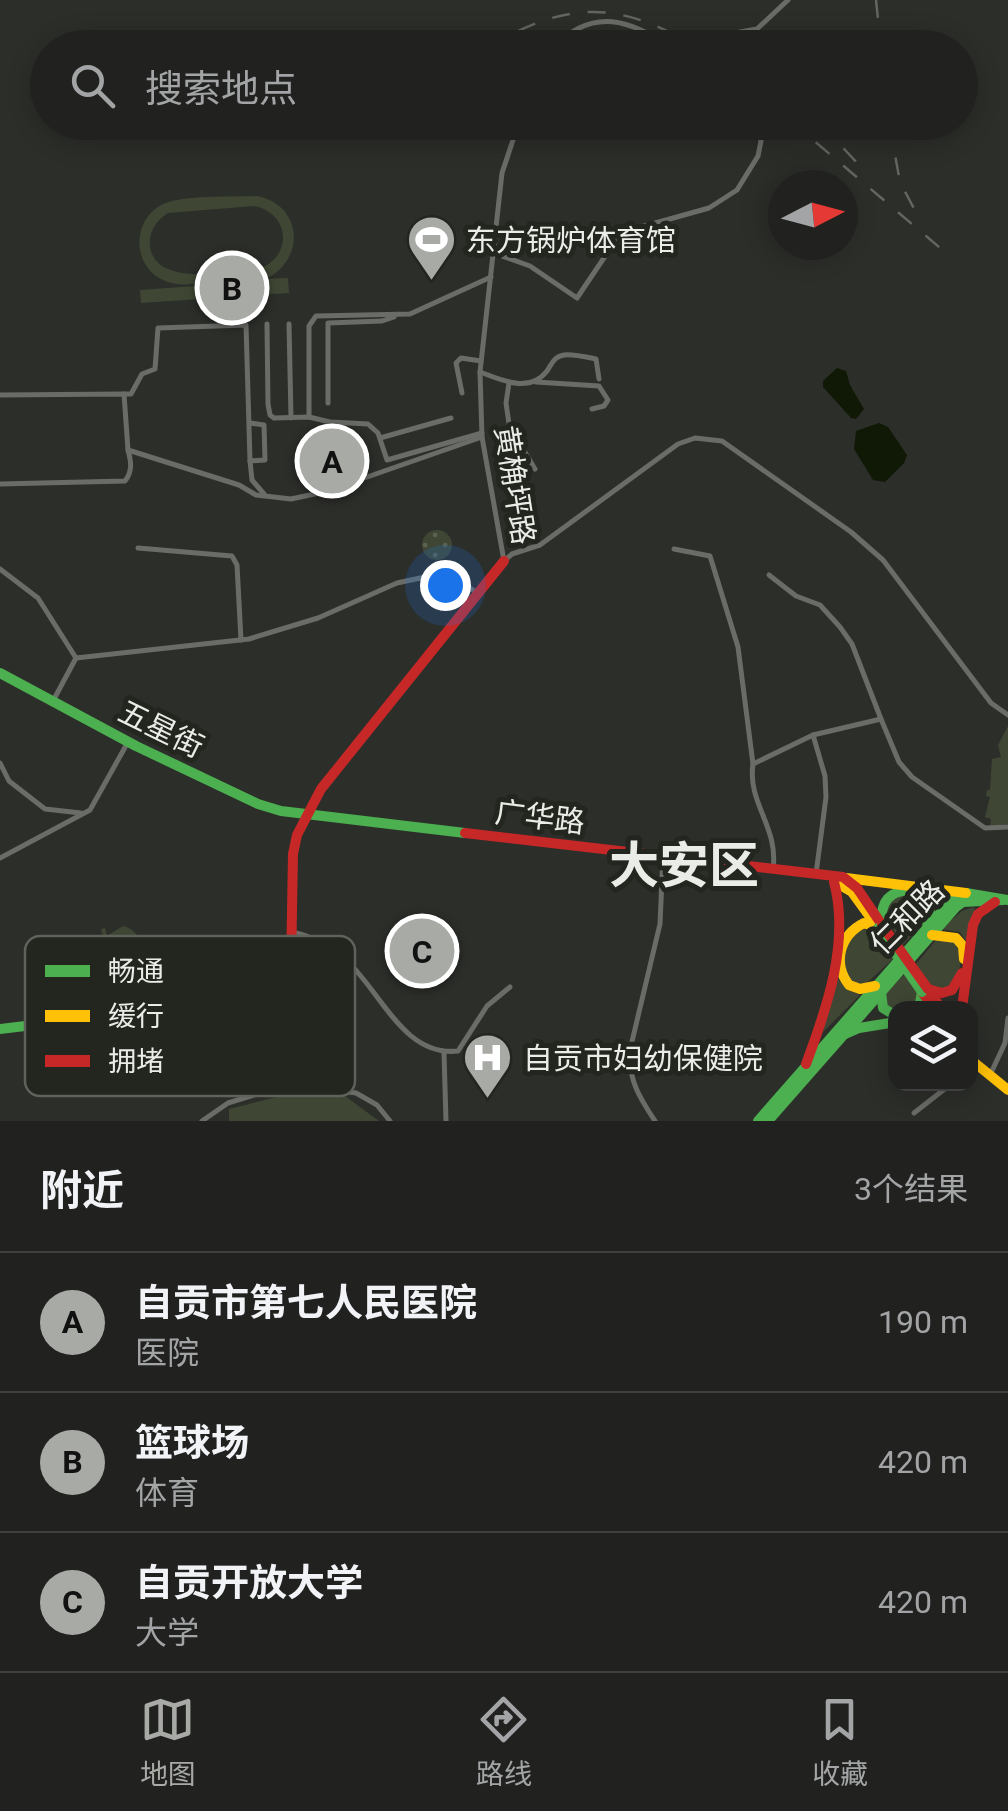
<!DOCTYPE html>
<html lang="zh">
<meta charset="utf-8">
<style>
:root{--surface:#212220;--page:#2d2f2d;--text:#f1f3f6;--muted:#a2a4a5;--line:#3e3f3e;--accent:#a8aaa6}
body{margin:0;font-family:Roboto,"Noto Sans SC",sans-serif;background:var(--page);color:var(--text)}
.controls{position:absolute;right:30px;bottom:30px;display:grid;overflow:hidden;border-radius:20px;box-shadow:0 5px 25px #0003}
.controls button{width:90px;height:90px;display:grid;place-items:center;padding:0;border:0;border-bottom:2px solid var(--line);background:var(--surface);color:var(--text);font:50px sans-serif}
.compass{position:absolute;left:768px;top:170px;width:90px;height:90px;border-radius:50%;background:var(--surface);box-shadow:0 5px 25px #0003;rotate:84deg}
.you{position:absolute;left:445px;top:585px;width:35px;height:35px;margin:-25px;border:8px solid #fff;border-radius:50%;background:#1a73e8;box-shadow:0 0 0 15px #1a73e833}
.badge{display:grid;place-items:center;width:65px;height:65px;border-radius:50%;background:var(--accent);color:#111;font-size:32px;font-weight:700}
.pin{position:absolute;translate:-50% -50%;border:5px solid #fff;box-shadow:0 2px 10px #0006}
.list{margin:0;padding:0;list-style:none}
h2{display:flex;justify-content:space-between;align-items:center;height:130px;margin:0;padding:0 40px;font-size:42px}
h2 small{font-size:32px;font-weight:400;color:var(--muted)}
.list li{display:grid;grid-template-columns:65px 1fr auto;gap:30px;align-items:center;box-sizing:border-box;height:140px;padding:0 40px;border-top:2px solid var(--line)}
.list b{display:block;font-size:38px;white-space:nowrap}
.list p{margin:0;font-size:32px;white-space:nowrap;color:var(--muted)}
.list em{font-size:32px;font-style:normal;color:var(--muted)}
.icon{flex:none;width:55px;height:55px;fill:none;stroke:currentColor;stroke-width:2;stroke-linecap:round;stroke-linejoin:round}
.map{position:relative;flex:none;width:1008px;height:1121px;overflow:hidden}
.search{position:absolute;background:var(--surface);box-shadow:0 5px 25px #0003;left:30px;right:30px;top:30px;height:110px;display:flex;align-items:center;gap:25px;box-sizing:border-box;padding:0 35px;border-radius:55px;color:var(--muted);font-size:38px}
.sheet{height:550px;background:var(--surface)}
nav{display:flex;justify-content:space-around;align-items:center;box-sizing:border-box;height:140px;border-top:2px solid var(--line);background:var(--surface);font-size:28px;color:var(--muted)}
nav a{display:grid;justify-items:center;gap:5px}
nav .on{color:var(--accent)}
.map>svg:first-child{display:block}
</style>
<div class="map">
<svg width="1008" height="1121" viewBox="0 0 1008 1121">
<defs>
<pattern id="grass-dots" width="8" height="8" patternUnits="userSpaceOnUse" patternTransform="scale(2.5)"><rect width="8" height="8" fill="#3f4734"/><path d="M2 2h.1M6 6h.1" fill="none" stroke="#5b6251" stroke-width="1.8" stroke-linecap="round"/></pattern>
</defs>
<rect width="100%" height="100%" fill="#2c2e2a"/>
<circle fill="url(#grass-dots)" cx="437" cy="545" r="15"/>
<g fill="#3f4734" fill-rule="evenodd">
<path d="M257,196C303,205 306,259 266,279L288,278L289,293L141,303L140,290L210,285L209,283C194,284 177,287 163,280C131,265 132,219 163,204C184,195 233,197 257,196ZM254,206C291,213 293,258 258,269C229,271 157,288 150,247C148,232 156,221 168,213Z"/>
<path d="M1008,726V824L990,826L991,819L985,817L990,797L986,796L987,790H990L992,759L1001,757L998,745Z"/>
<path d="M899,894L920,898L927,908L925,921L903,945L884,915L886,902Z"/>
<path d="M974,907L976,912L968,944L960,932L941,929L962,911Z"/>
<path d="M123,926C146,931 157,971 144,989L132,993L122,991V996L118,997L101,929L105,928L107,936Z"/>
<path d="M859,929L874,930L894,958L862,987L849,982L843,959L849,936Z"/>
<path d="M945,938L958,943C964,960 960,983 942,989L930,985L916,964L937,939Z"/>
<path d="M905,974L919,994L916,1008H896L895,1012L885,1005V994Z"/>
<path d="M835,975L846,989L860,995L823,1032Z"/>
<path d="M292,1093L345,1096L379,1121H229V1109Z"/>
</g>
<g fill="#101806">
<path d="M837,368L846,371L850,385L864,409L856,419L851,418L823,387V381Z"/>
<path d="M879,423L888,427L907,455L904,463L885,482L873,480L854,449L856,431Z"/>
</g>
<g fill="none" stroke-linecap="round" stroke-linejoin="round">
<g stroke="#6a6c68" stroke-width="5">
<path d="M553,48C593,6 631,20 672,48"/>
<path d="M685,48L690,41L757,29L788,0"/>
<path d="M519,122L502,173L480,372L482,437L504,561L512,554L540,545L678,444L695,438L722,441L851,532L883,560L991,703L1008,715"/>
<path d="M494,253L530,266L577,298L616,240L641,227L709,208L737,190L758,156L761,141L755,122"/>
<path d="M267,324L268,404L270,415L274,418L309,417L330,422L368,424L378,433L387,460L482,433"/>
<path d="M289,324L291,418"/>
<path d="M480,372C502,380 529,394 547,371C552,364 553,357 564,355C573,354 586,357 596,359L599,379"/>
<path d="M536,382L599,386L608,400L604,406L592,409"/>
<path d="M509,383L506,403L513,451L523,449L535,469"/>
<path d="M462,393L456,363L461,358L481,361"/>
<path d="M124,394H131L142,374L155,369L158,328L246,325L250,461L252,480L264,494"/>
<path d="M0,395L124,394L128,450L239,485L256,495L291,499L324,492L482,437"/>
<path d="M328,403V323L382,321L394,317"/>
<path d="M309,417V326L316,316L410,314L491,277"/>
<path d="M250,423L264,425L265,460L250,461"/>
<path d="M380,438L451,418"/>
<path d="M0,484L125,481C133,471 131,461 128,450"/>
<path d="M138,548L232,556L237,565L241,640"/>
<path d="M674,549L710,556L738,647L753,764"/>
<path d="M0,569L38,598L76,658L53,701"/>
<path d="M769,575L796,596L820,605L840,627L852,644L881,719"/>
<path d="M76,658L249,639L318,618L397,583L439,574L453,576L477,593"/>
<path d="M813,735L881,719L899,762L912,777L985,828L1008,827"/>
<path d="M0,763L9,781L45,809L81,813"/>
<path d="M0,858L90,810L128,742"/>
<path d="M773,869C779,827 747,803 753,764L813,735L825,776L826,797L816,874"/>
<path d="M292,932C314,937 331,945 347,961C381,992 404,1057 458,1051L487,1006L510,987"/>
<path d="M444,1053L446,1121"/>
<path d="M990,1075L1005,1043L1008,1018"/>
<path d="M914,1113L951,1084"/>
<path d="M202,1121L228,1103L289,1084L356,1093L377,1105L390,1121"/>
<path d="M655,1121C639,1097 628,1079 630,1050L660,924L663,856"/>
</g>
<g stroke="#4caf50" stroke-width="10">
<path d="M0,673L136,746L258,804L281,811L465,833"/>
<path d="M881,920C882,901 889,892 908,890L926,900L930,911L927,927"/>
<path d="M881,992L883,1008L896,1016"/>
<path d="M919,1008L922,992"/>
<path d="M0,1029L291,994"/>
<path d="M843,1035L859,1028L896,1022"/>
<path d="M758,1121L950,902L966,893L1008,900"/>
<path d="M768,1121L956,907L963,902L1003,900"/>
</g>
<g stroke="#ffc107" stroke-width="10">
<path d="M846,878L966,893"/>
<path d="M835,882L852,892L876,925"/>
<path d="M932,935L956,938L963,946L964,959"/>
<path d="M875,986L860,989L849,985C832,963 840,935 864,923L878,928"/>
<path d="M970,1059L1008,1090"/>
</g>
<g stroke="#c62828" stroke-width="10">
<path d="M465,833L843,877L857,888L882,925"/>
<path d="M928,989L942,993L952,990L962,973"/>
<path d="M922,992L934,1008"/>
<path d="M930,992L941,1008"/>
<path d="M962,1008L973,925L978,914L995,902"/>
<path d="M806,1064C827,1008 850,942 834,882"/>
<path d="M289,1084L293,854L297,835L321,789L504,561"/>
</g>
<g stroke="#636561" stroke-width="2.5" stroke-dasharray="18 18" stroke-linecap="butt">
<path d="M876,0L881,48"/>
<path d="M487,48C566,0 620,0 698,48"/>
<path d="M786,122L812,139L946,253"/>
<path d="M819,122L860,166"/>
<path d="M889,122L900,182L921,222"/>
</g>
<path stroke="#4caf50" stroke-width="10" d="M878,928L922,992"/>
<path stroke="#c62828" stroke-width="10" d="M882,925L928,989"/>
</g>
<defs>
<symbol id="stadium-pin" viewBox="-11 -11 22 30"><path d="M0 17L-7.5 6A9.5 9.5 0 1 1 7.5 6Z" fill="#a8aaa6" stroke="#23251f"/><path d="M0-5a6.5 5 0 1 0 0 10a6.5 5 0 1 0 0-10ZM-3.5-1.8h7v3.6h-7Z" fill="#fff"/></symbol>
<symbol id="hospital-pin" viewBox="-11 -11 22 30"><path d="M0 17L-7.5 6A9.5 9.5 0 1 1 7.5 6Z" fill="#a8aaa6" stroke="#23251f"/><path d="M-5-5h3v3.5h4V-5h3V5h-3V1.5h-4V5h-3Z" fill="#fff"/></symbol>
</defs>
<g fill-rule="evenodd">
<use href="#stadium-pin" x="404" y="212" width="55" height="75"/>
<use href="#hospital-pin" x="460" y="1030" width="55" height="75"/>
</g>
<g text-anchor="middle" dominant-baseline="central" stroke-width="10" stroke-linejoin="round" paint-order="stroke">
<g font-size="30" fill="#eaece8" stroke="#23251f" text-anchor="start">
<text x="466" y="240">东方锅炉体育馆</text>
<text x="523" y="1058">自贡市妇幼保健院</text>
</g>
<g font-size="30" fill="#eaece8" stroke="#23251f">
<text transform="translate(515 485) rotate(81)">黄桷坪路</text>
<text transform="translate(161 729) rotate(26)">五星街</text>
<text transform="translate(540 817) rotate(7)">广华路</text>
<text transform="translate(907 917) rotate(-45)">仁和路</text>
</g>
<g font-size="50" font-weight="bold" fill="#eaece8" stroke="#23251f">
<text x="684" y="866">大安区</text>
</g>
</g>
<rect x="25" y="936" width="330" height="160" rx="15" fill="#23251f" stroke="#5f615b" stroke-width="2.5"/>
<rect x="45" y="965" width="45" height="12" fill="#4caf50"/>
<rect x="45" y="1010" width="45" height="12" fill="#ffc107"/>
<rect x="45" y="1055" width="45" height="12" fill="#c62828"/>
<g font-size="28" fill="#eaece8">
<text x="108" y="981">畅通</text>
<text x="108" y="1026">缓行</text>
<text x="108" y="1071">拥堵</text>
</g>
</svg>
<div class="controls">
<button><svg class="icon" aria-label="layers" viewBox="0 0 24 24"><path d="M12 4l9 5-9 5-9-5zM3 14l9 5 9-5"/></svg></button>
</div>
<svg class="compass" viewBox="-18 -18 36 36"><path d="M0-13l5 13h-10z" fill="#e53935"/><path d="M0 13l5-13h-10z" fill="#a2a4a5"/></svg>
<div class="you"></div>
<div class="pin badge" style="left:332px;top:461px">A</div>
<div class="pin badge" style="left:232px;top:288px">B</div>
<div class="pin badge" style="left:422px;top:951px">C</div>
<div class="search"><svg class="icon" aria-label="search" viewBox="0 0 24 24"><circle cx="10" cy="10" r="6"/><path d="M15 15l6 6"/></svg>搜索地点</div>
</div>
<section class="sheet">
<h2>附近<small>3个结果</small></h2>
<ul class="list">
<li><span class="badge">A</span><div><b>自贡市第七人民医院</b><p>医院</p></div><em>190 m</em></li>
<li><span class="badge">B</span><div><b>篮球场</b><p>体育</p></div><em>420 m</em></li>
<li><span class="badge">C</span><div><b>自贡开放大学</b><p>大学</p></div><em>420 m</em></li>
</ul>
</section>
<nav>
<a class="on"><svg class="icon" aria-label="map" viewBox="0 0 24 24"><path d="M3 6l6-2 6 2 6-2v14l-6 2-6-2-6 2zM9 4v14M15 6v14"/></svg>地图</a>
<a><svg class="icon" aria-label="directions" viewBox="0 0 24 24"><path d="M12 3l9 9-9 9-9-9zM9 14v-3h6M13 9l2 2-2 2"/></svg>路线</a>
<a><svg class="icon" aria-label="saved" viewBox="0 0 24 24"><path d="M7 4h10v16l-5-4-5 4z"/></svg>收藏</a>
</nav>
